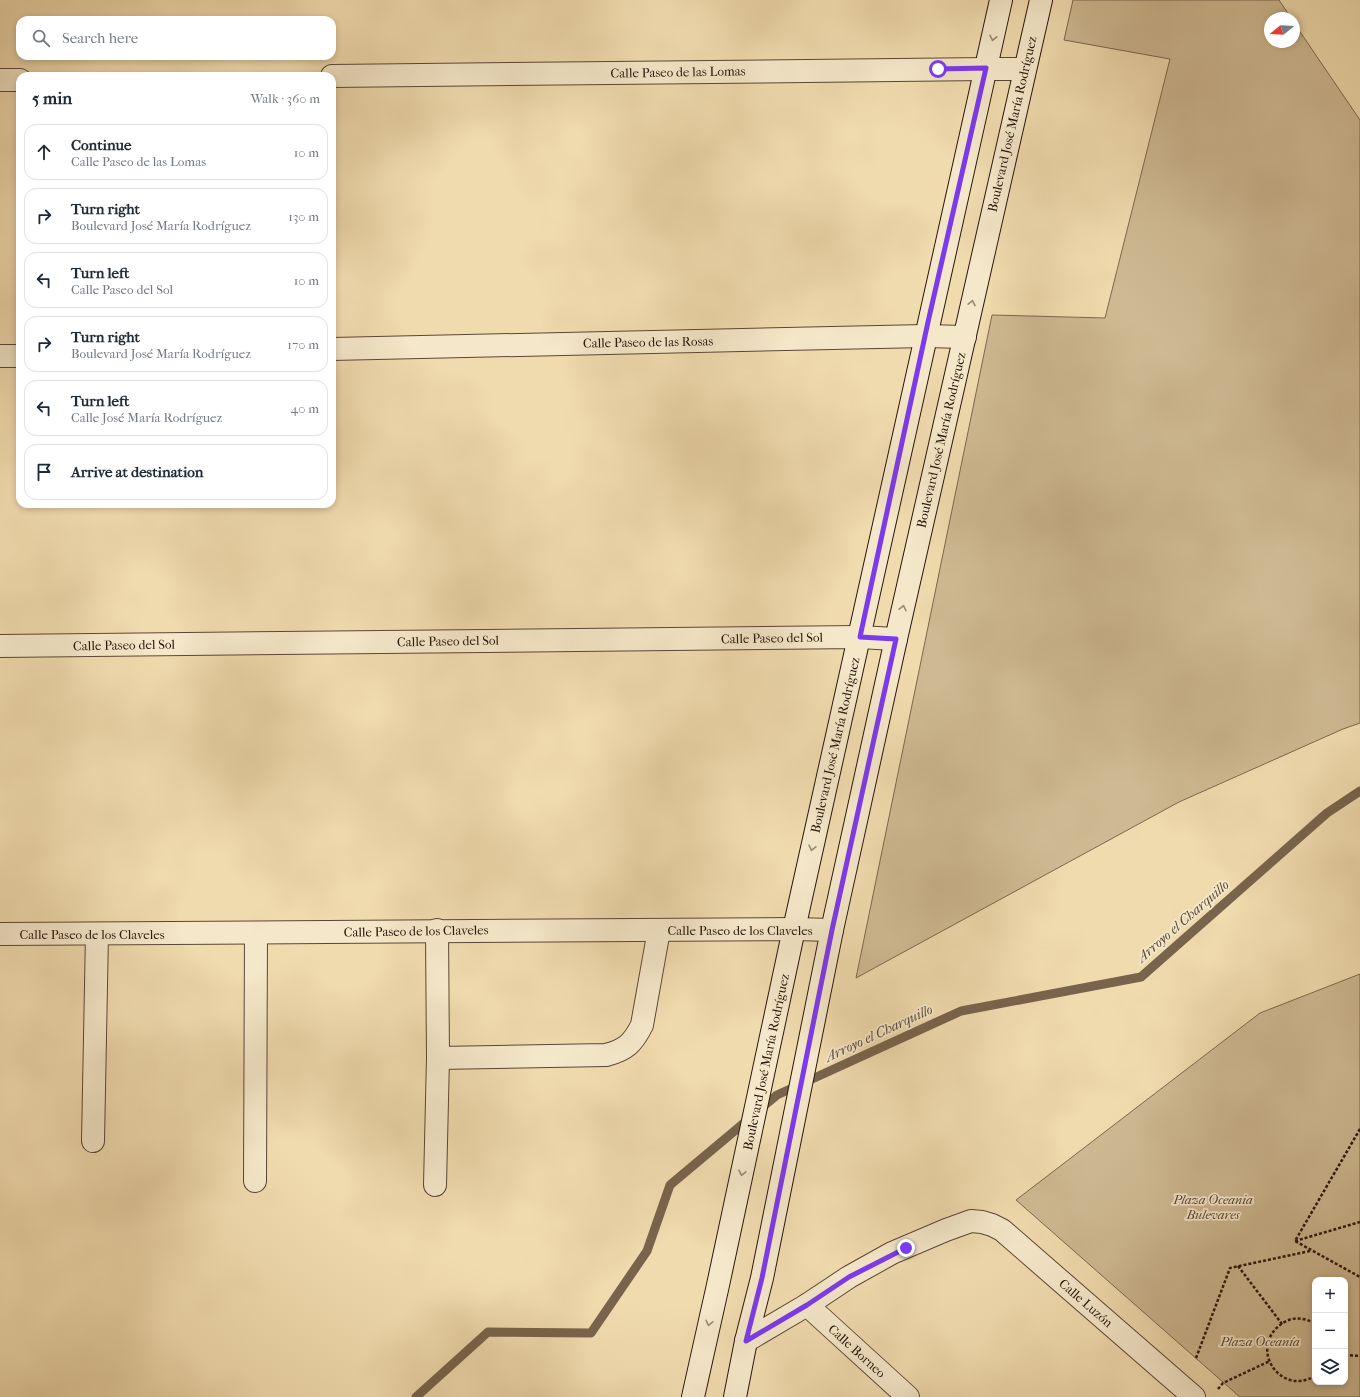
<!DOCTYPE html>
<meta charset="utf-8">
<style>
:root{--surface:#fff;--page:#f6f6f7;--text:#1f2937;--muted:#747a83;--line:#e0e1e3}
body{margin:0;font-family:"IM FELL French Canon",serif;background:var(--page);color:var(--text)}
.controls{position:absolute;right:12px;bottom:12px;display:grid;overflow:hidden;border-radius:8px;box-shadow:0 2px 6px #0003}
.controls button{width:36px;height:36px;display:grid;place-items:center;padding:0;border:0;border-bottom:1px solid var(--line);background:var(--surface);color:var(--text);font:20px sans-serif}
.compass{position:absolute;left:1264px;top:12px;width:36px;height:36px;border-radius:50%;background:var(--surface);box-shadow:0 2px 6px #0003;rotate:252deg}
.stop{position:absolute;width:12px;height:12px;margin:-9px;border:3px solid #7c3aed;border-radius:50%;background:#fff}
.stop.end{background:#7c3aed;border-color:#fff;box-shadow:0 1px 4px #0008}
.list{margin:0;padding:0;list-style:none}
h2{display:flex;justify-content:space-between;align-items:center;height:52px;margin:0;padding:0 16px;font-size:17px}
h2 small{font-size:13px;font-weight:400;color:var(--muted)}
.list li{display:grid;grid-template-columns:26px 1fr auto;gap:12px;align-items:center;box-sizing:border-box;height:56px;margin:0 8px 8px;padding:0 8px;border:1px solid var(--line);border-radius:12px}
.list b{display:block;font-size:15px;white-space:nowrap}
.list p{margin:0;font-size:13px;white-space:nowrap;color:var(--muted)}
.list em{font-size:13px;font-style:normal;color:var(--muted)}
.icon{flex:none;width:22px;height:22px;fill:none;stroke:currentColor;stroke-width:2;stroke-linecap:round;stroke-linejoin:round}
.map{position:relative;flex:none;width:1360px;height:1397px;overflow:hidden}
.search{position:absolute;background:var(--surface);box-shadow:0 2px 6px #0003;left:16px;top:16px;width:320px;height:44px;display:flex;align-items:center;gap:10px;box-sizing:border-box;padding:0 14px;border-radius:12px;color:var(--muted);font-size:15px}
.panel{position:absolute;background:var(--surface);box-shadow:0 2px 6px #0003;left:16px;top:72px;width:320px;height:436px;border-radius:12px}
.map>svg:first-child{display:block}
</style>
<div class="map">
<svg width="1360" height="1397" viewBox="0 0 1360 1397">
<rect width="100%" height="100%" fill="#f0dbae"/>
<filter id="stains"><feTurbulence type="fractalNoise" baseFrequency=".005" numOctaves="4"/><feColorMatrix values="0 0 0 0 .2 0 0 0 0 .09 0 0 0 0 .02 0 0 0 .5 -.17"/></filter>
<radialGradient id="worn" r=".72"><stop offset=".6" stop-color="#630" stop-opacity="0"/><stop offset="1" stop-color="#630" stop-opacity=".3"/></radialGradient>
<g fill="#ceb992" stroke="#7c674f" fill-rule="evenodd">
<path d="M1073,0H1279L1291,18H1270V42H1294V23L1360,120V723L1343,729L1179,802L856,978L992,315L1105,318L1170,59L1064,40Z"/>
<path d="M1360,974V1397H1240L1016,1200L1260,1013ZM1315,1280H1345V1382H1315Z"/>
</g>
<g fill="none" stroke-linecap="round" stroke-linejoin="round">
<g stroke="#78644c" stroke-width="9">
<path d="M759,1110L777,1095L961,1011L1141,977L1327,813L1360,791"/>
<path d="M416,1397L488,1332L591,1333L647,1251L670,1185L750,1118"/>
</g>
<defs>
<g id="street">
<path d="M332,76L986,69H1024"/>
<path d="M0,80H20"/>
<path d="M332,349L925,336L965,337"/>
<path d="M0,356H20"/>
<path d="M0,646L859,637L896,639"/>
<path d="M0,934L794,929L832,930"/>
<path d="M438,1058L606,1055C626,1050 633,1043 642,1025L659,930"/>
<path d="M93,1141L97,934"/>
<path d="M255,1181L256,933"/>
<path d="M435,1185L438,1058L437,930"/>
<path d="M807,1305L908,1397"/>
<path d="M746,1341L807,1305L849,1277L892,1253L946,1230L971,1221L982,1222L992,1225L1002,1230L1194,1397"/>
</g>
<g id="secondary">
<path d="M693,1397L718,1285L794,929L1001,0"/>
<path d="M735,1397L746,1341L762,1278L832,930L896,639L1041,0"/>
</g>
</defs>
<use href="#street" stroke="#5b4634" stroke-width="24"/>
<use href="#secondary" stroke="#29150c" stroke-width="24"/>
<g stroke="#29150c" stroke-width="2.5" stroke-dasharray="3 2" stroke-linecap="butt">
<path d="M1360,1129L1295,1241L1360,1277"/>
<path d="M1295,1241L1360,1222"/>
<path d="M1238,1266L1282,1324"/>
<path d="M1315,1323C1304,1318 1293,1316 1283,1323C1247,1346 1279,1397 1315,1376"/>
<path d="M1345,1355L1360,1356"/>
<path d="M1196,1358L1230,1268L1310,1251"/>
<path d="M1218,1389L1223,1383L1270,1361"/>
</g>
<use href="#street" stroke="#f5e8ca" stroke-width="22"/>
<use href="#secondary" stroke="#f5e8ca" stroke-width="22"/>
</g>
<defs><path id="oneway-chevron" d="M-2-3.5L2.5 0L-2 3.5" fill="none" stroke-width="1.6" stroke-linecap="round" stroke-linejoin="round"/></defs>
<g stroke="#998974">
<use href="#oneway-chevron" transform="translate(993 38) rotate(102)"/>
<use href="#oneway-chevron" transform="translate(972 303) rotate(-78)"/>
<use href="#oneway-chevron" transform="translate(903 608) rotate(-77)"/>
<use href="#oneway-chevron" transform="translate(812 848) rotate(103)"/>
<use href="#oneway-chevron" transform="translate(742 1173) rotate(102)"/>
<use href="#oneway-chevron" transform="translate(709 1323) rotate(103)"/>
</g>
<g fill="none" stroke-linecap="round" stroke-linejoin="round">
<path stroke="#7c3aed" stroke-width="5" d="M906,1248L849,1277L807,1305L746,1341L762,1278L832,930L896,639L860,637L928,322L986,68L938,69"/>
</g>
<g text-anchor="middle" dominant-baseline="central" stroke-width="3.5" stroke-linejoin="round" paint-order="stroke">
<g font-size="13" fill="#29150c" stroke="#f5e8ca">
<text transform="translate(678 72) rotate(-1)">Calle Paseo de las Lomas</text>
<text transform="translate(1012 124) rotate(-77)">Boulevard José María Rodríguez</text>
<text transform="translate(648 342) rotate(-1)">Calle Paseo de las Rosas</text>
<text transform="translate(941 440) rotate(-77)">Boulevard José María Rodríguez</text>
<text transform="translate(772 638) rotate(-1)">Calle Paseo del Sol</text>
<text transform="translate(448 641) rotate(-1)">Calle Paseo del Sol</text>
<text transform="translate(124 645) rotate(-1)">Calle Paseo del Sol</text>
<text transform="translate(835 745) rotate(-77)">Boulevard José María Rodríguez</text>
<text x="740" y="930">Calle Paseo de los Claveles</text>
<text transform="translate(416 931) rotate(-1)">Calle Paseo de los Claveles</text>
<text x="92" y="934">Calle Paseo de los Claveles</text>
<text transform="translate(766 1062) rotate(-78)">Boulevard José María Rodríguez</text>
<text transform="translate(1086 1303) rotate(41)">Calle Luzón</text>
<text transform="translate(857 1351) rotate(42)">Calle Borneo</text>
</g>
<g font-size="13" font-style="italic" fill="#5b4634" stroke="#f5e8ca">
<text x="1213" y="1199">Plaza Oceania<tspan x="1213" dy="15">Bulevares</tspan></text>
<text x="1260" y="1341">Plaza Oceanía</text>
</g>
<g font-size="14" font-style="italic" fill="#5d4937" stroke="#f5e8ca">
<text transform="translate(1183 921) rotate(-41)">Arroyo el Charquillo</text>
<text transform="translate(879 1033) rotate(-25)">Arroyo el Charquillo</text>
</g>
</g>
<rect width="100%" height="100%" filter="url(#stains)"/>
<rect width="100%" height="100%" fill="url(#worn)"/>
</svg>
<div class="controls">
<button>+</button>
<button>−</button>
<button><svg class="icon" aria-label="layers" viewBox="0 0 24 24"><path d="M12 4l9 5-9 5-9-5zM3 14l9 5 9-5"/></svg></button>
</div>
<svg class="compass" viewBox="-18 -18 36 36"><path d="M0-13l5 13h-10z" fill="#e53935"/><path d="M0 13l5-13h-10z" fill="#747a83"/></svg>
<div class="stop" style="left:938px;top:69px"></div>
<div class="stop end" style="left:906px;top:1248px"></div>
<div class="search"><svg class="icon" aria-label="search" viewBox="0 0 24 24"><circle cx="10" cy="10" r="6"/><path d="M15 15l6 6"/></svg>Search here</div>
<section class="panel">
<h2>5 min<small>Walk · 360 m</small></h2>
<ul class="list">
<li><svg class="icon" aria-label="ahead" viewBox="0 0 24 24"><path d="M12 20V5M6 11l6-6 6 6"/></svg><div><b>Continue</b><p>Calle Paseo de las Lomas</p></div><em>10 m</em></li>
<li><svg class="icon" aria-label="right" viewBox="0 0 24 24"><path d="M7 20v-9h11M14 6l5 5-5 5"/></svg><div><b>Turn right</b><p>Boulevard José María Rodríguez</p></div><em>130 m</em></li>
<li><svg class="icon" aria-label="left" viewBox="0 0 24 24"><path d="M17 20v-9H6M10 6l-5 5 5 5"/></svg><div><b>Turn left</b><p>Calle Paseo del Sol</p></div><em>10 m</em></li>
<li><svg class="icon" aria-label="right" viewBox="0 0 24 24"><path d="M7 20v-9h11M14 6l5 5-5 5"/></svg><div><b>Turn right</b><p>Boulevard José María Rodríguez</p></div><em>170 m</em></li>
<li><svg class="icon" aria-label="left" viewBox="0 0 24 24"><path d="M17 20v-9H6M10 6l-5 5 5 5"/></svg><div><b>Turn left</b><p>Calle José María Rodríguez</p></div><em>40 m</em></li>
<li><svg class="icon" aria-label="arrive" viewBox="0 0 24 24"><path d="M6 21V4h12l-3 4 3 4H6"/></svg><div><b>Arrive at destination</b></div></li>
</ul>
</section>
</div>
